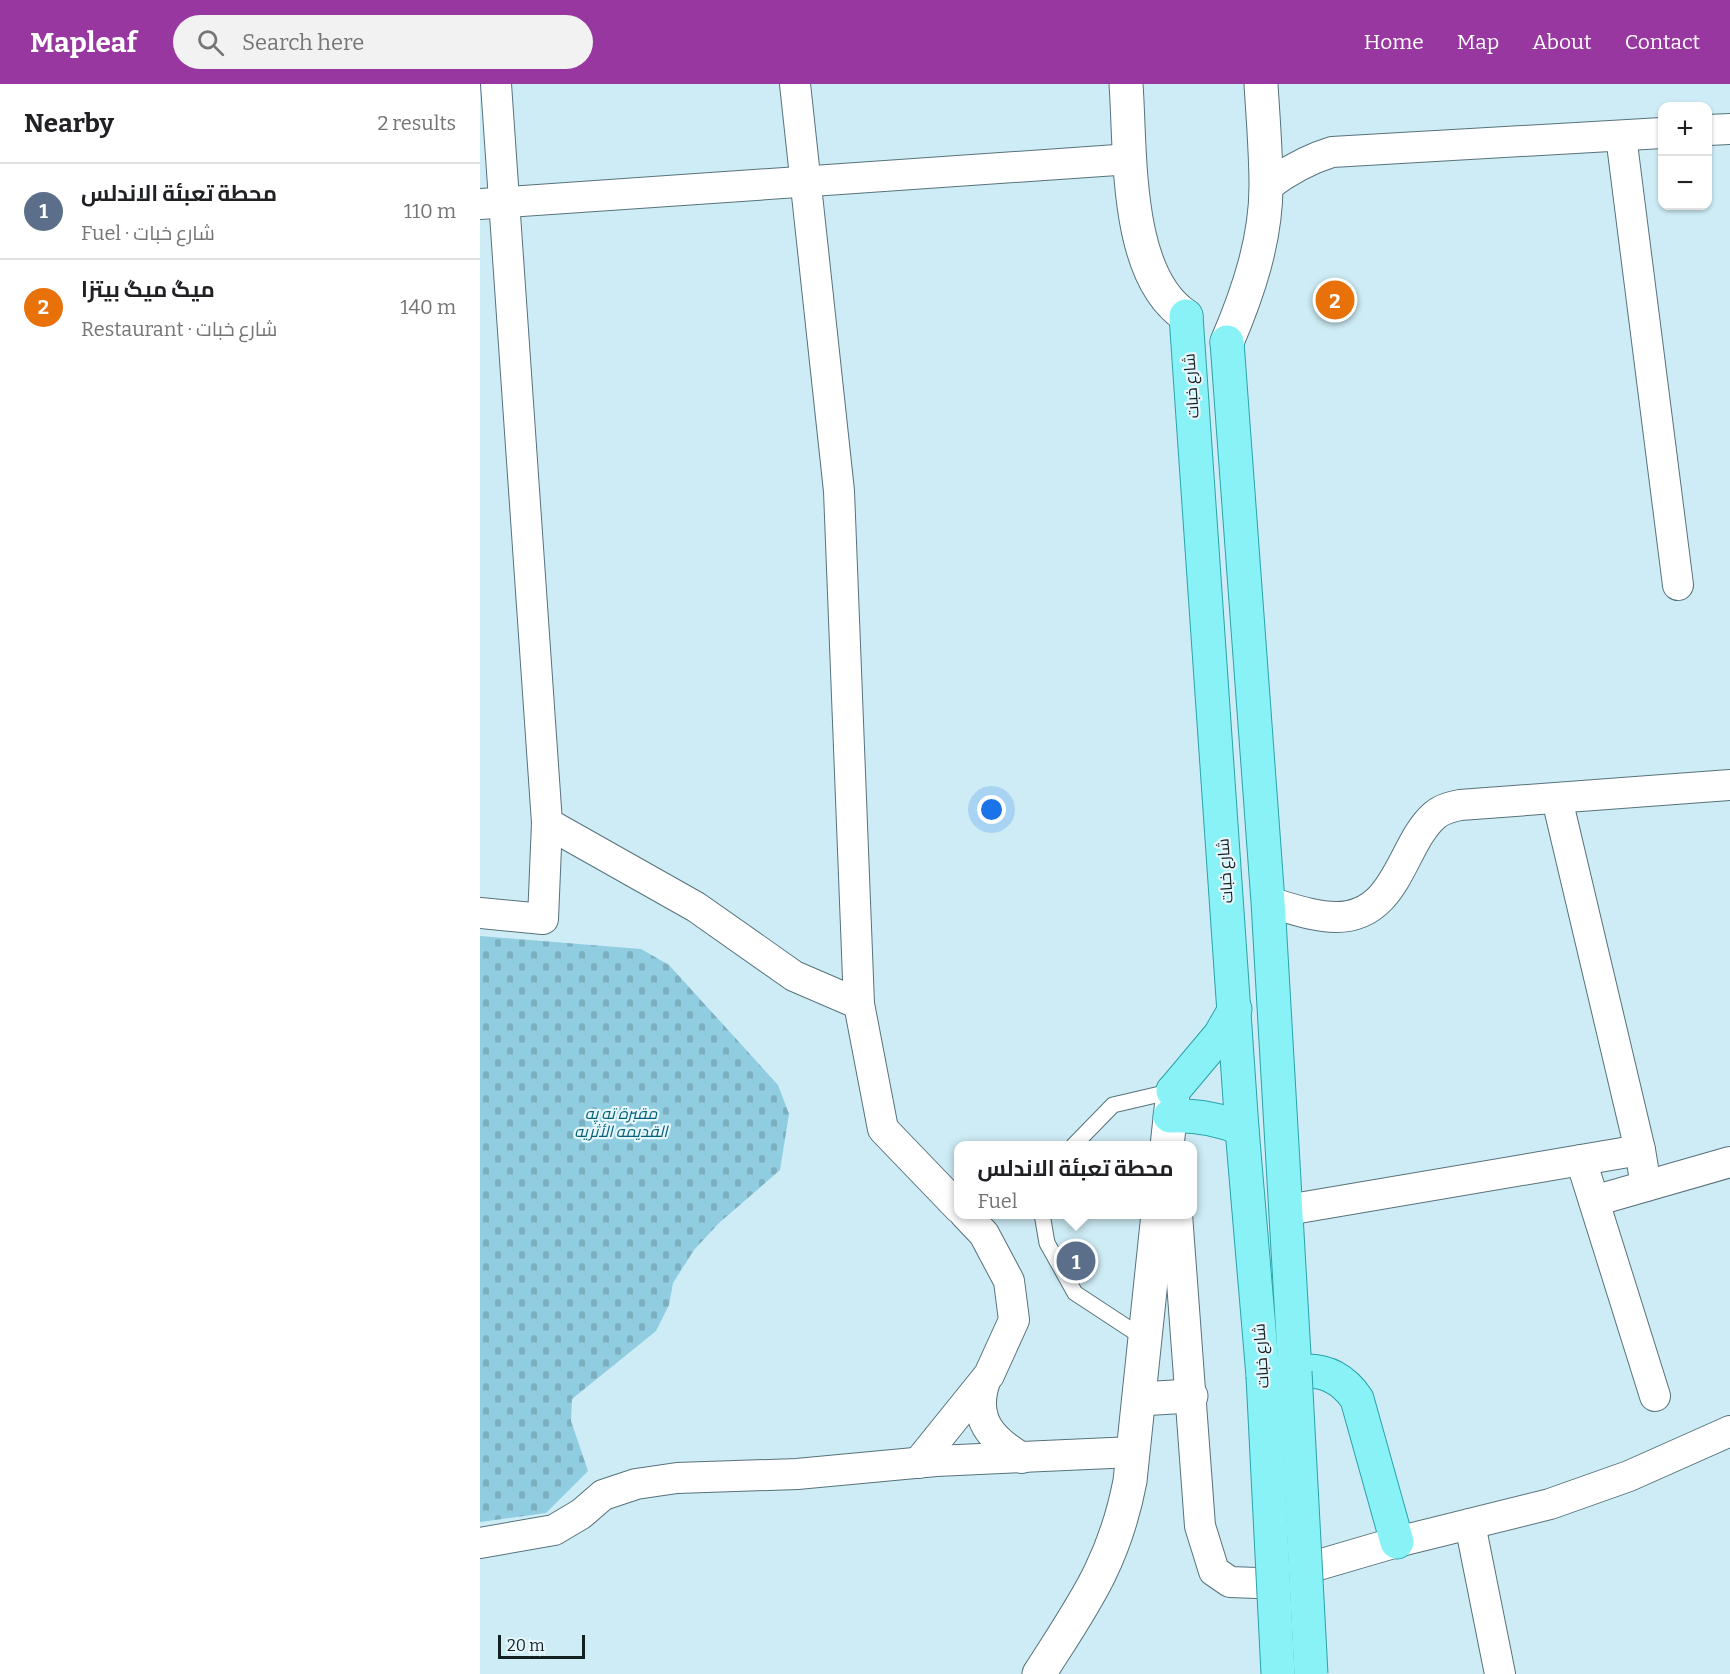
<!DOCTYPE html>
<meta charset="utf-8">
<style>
:root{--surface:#fff;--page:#f2f2f2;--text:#202124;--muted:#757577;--line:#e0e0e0;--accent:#98379f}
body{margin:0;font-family:Bitter,Cairo,serif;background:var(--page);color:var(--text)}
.controls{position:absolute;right:18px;top:18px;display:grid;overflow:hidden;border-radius:12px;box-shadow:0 2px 4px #0004}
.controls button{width:54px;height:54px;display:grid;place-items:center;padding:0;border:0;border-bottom:2px solid var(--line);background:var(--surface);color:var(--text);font:30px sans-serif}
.scale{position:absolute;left:18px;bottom:15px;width:87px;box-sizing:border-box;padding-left:6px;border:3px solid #141f22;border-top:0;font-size:16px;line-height:21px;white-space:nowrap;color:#141f22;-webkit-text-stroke:4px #e5f7fd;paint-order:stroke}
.you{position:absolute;left:512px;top:726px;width:21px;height:21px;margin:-15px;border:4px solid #fff;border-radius:50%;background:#1a73e8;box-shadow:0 0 0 9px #1a73e833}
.badge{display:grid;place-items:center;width:39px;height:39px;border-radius:50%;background:var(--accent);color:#fff;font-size:20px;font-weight:700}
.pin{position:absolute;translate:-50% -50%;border:3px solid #fff;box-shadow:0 2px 6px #0006}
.popup{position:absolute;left:474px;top:1057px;width:243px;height:78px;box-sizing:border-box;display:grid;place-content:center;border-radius:12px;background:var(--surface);filter:drop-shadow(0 2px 4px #0005);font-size:20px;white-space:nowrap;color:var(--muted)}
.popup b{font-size:22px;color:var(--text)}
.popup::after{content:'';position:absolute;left:50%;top:100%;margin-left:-12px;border:12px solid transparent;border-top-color:var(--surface)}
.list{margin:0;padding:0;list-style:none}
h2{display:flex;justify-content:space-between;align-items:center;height:78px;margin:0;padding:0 24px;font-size:26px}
h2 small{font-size:20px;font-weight:400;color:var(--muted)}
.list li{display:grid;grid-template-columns:39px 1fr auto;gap:18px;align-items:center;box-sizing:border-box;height:96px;padding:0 24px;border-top:2px solid var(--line)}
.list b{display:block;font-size:22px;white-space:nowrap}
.list p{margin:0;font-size:20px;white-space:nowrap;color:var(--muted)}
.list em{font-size:20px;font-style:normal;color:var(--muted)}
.icon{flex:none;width:33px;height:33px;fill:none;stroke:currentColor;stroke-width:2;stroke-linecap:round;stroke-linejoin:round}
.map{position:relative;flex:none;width:1250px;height:1590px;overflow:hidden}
header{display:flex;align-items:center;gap:36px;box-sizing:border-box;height:84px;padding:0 30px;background:var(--accent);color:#fff}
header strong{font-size:28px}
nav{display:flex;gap:33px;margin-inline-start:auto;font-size:21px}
.search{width:420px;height:54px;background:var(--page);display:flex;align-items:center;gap:15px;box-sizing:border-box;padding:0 21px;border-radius:33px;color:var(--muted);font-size:22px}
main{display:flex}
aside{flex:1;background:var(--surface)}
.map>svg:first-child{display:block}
</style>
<header>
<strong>Mapleaf</strong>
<div class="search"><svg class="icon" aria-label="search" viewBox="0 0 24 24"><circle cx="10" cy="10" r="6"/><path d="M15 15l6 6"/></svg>Search here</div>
<nav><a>Home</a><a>Map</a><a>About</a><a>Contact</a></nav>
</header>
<main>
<aside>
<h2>Nearby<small>2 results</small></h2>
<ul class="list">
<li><span class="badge" style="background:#5c6f8a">1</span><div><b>محطة تعبئة الاندلس</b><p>Fuel · شارع خبات</p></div><em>110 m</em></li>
<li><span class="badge" style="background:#e8710a">2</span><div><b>ميگ ميگ بيتزا</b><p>Restaurant · شارع خبات</p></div><em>140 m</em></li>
</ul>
</aside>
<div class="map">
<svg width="1250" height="1590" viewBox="0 0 1250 1590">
<defs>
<pattern id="cemetery-stones" width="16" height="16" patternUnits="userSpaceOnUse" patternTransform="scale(1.5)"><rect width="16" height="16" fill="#91cde1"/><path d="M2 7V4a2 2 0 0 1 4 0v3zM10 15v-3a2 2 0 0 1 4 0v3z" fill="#7cb0c1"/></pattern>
</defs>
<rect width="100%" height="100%" fill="#ceecf6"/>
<path fill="url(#cemetery-stones)" d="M0,852L161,865L189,881L298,1001L309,1030L300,1086L239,1139L214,1166L193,1199L189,1221L176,1247L92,1315L91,1337L108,1387L66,1429L0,1438Z"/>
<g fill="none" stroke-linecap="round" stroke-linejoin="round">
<defs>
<g id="service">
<path d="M593,1062L633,1021L693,1007"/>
<path d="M562,1130L567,1159L595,1209L665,1255"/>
</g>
<g id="minor">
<path d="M16,0L67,739L216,823L314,892L379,920"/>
<path d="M315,0L359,407L379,920L403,1045L479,1124"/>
<path d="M1228,46L1250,45"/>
<path d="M1141,52L1198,501"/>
<path d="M786,103C807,87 826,76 852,68L1182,49"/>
<path d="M0,120L651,75"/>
<path d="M1077,715L1160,1066L1166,1102"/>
<path d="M788,818C810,824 833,833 856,833C918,833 921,760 955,731C962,725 971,723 980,721L1250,701"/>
<path d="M0,829L63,835L67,739"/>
<path d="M1101,1076L1175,1312"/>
<path d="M1114,1117L1250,1078"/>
<path d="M807,1126L1160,1066"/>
<path d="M697,1130L720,1442L734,1487L750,1498L777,1499L917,1458L1070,1420L1149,1392L1250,1347"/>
<path d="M505,1297C492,1335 511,1355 542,1374"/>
<path d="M438,1379L509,1291L534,1236L529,1197L504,1150L485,1130"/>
<path d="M990,1440L1020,1590"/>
<path d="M0,1459L74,1446L101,1430L123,1411L156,1400L197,1394L317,1390L456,1377L653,1368"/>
</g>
<g id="secondary">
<path d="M646,0C651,68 644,191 706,232"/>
<path d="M747,258C768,209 786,156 786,102C786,68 783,34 781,0"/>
<path d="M687,1062L693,1007"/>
<path d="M659,1315L711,1312"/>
<path d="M559,1590C603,1521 634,1480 650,1397L678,1130"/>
</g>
<g id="primary">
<path d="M706,232L762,1045L783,1292"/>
<path d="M747,258L788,818L815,1288C842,1284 862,1293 877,1315L917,1458"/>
<path d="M693,1007L740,951L755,925"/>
<path d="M690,1032C716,1031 739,1035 762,1045"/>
</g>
</defs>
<use href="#service" stroke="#57727b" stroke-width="17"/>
<use href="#minor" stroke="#57727b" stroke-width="32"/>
<use href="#secondary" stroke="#57727b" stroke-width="35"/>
<use href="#primary" stroke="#2ba2a9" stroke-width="35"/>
<use href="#service" stroke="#fff" stroke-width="15"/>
<use href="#minor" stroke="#fff" stroke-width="30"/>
<use href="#secondary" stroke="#fff" stroke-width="33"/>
<use href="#primary" stroke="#88f2f7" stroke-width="33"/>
<defs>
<g id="primary-bridge">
<path d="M815,1288L831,1590"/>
<path d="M783,1292L798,1590"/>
</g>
</defs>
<use href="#primary-bridge" stroke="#2ba2a9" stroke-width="35" stroke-linecap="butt"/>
<use href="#primary-bridge" stroke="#88f2f7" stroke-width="33"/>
</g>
<g text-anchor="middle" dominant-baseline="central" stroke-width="4.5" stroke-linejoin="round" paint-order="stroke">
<g font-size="16" fill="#141f22" stroke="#e5f7fd">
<text transform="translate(711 302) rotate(-94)">شارع خبات</text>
<text transform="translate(745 787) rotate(-94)">شارع خبات</text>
<text transform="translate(781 1272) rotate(-94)">شارع خبات</text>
</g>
<g font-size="16" font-style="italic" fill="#046177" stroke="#e5f7fd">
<text x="141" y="1029">مقبرة ته په<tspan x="141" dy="18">القديمه الأثريه</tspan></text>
</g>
</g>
</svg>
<div class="controls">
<button>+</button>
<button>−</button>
</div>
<div class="scale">20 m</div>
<div class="you"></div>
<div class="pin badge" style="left:596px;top:1177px;background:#5c6f8a">1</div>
<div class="popup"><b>محطة تعبئة الاندلس</b>Fuel</div>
<div class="pin badge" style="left:855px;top:216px;background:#e8710a">2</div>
</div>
</main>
